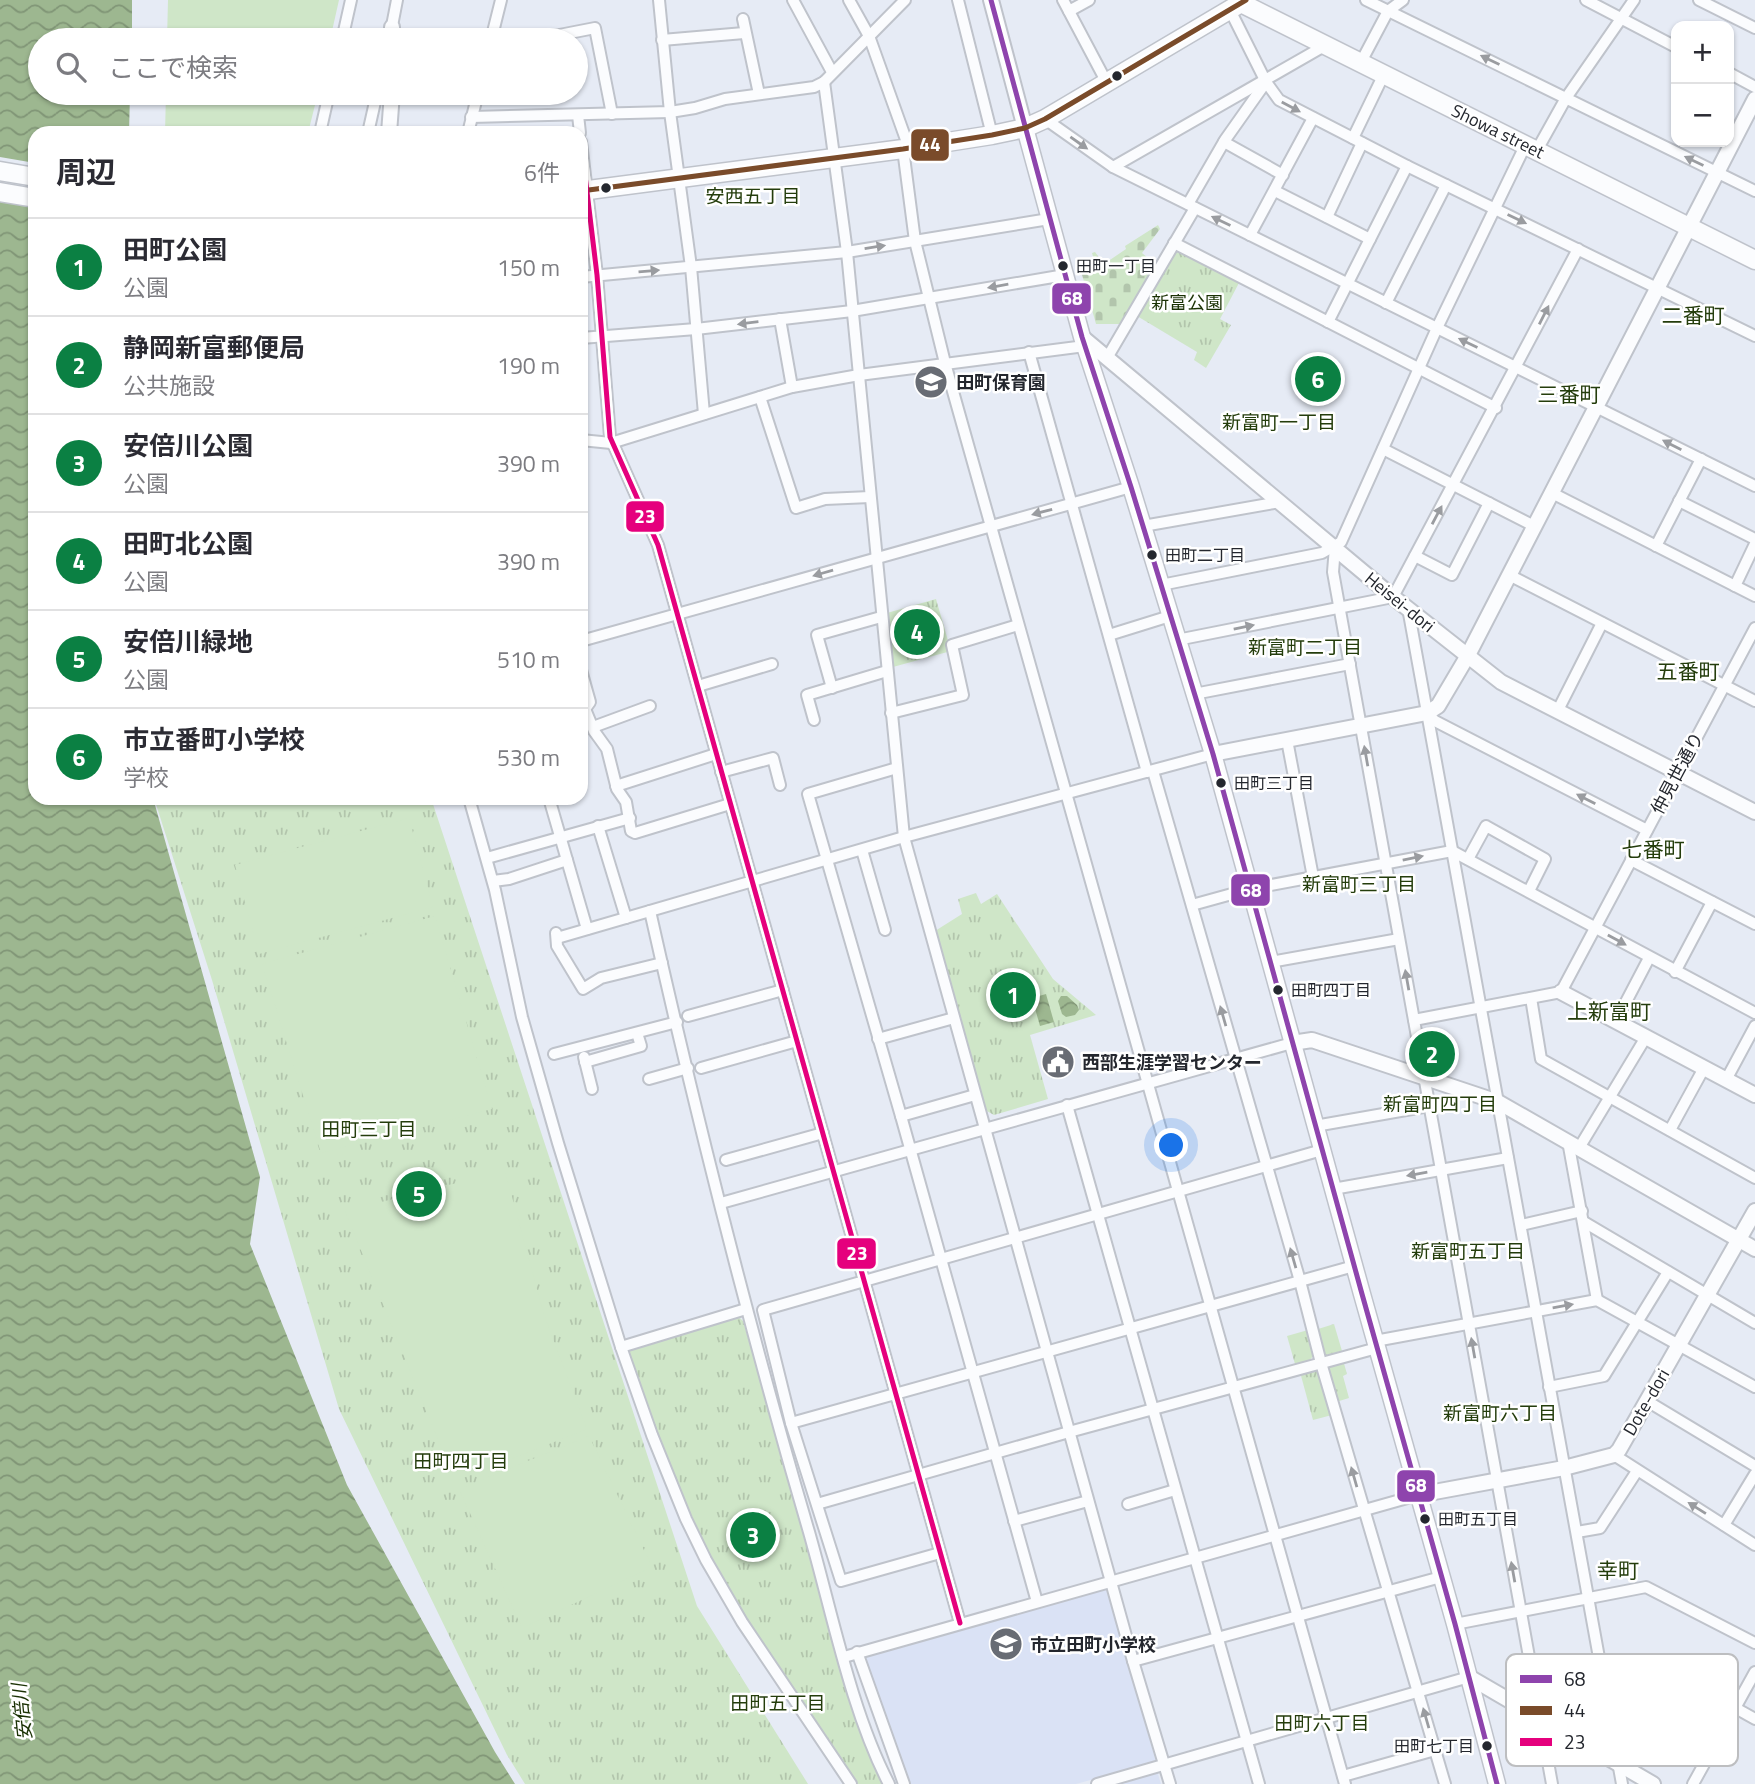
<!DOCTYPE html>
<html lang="ja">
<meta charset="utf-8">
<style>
:root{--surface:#fff;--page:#f7f7f7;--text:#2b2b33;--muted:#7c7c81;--line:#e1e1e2;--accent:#0b8043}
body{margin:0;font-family:"Titillium Web","Noto Sans JP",sans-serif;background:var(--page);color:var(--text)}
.controls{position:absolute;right:21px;top:21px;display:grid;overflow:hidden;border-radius:14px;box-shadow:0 2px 5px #0004}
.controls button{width:63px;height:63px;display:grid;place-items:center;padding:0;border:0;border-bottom:2px solid var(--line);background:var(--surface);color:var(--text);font:35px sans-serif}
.you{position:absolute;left:1172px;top:1146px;width:24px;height:24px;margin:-18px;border:5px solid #fff;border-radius:50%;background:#1a73e8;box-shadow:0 0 0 10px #1a73e833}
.badge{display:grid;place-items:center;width:46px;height:46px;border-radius:50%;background:var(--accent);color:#fff;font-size:23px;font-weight:700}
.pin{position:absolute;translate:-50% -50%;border:4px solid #fff;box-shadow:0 2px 7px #0006}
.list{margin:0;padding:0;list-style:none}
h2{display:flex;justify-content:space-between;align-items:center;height:91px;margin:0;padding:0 28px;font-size:30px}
h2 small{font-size:23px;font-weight:400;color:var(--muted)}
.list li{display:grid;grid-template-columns:46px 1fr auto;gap:21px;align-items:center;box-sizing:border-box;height:98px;padding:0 28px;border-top:2px solid var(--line)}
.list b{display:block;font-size:26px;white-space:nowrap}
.list p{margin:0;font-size:23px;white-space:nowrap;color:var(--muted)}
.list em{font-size:23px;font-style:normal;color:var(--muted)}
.icon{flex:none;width:38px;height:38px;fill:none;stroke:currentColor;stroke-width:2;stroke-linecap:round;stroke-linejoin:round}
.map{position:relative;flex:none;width:1755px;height:1784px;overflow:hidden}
.search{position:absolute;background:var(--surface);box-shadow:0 2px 5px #0004;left:28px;top:28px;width:560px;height:77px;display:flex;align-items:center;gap:18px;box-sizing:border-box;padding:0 24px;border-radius:38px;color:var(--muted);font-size:26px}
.panel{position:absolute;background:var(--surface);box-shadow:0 2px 5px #0004;left:28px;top:126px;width:560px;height:679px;border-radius:21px}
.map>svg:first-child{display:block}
</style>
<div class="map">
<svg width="1755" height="1784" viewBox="0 0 1755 1784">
<defs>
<pattern id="cemetery-stones" width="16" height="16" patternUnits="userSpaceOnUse" patternTransform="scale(1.75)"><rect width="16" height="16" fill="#cfe6c8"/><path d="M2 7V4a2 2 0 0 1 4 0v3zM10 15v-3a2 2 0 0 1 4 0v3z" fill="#b2c5ac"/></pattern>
<pattern id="park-tufts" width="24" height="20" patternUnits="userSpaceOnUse" patternTransform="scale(1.75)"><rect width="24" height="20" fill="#cfe6c8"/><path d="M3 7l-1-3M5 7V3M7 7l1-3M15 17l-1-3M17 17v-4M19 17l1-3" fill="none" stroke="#b2c5ac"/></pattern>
<pattern id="water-waves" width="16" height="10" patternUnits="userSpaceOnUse" patternTransform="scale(1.75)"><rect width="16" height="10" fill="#9db790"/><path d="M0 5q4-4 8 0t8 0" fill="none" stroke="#809576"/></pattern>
</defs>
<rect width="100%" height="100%" fill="#e6ebf5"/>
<g fill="#dae2f5">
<path d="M1106,1587L1156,1762L1076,1784H908L861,1661L864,1655Z"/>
<path d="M1157,1771L1161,1784H1109Z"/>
</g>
<path fill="url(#cemetery-stones)" d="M1158,225L1160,229L1142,253L1155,264L1120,324H1096L1079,264L1094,260L1092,253L1095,252L1104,264L1126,249L1125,246Z"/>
<g fill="url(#park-tufts)">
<path d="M1181,250L1240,281L1220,319L1231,325L1206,368L1194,360L1197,352L1137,316L1173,252Z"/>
<path d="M936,599L951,651L893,667L887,613Z"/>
<path d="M154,798H431L697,1606L808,1784H525L507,1755L339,1409L212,980Z"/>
<path d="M976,893L981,904L997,894L1053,979L1096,1015L1030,1035L1048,1099L994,1115L985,1110L935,931L962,914L958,899Z"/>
<path d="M737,1315L743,1321L827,1610L885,1784H855C806,1710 753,1638 712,1560C676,1493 650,1420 625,1348Z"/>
<path d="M1334,1324L1342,1351L1326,1355L1321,1353L1315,1330Z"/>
<path d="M1308,1330L1315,1353L1310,1360L1295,1364L1287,1336Z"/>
<path d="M1343,1360L1347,1374L1343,1376L1349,1398L1336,1402L1326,1369L1328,1365Z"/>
<path d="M1315,1368L1320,1371L1332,1415L1313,1420L1300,1372Z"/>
</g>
<g fill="#cfe6c8">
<path d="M168,0H339L330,40H167Z"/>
<path d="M166,93H318L308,133H165Z"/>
<path d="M409,818L433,907L259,954L235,865Z"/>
<path d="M435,916L492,1109L321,1153L262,964Z"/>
<path d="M505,1171L544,1315L587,1429L458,1480L453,1476L345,1211Z"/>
<path d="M589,1436L652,1567L522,1628L460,1491L464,1487Z"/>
</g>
<g fill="url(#water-waves)">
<path d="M0,0H132V40H40V93H130L129,133H35V798H153L260,1177L250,1244L347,1485L495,1752L515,1784H0Z"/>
<path d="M1046,994L1054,1022L1040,1026L1032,998Z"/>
<path d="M1061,996H1067L1077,1005L1079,1010L1075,1015L1066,1017L1062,1014L1058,1001Z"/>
</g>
<path fill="#e6ebf5" d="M0,157L35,163V206L0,200Z"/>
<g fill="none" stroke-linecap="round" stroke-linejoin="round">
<defs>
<g id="minor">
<path d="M659,0L670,112L691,267L704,414"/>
<path d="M793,0L832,72"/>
<path d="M849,0L869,36L909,148"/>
<path d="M958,0L992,135"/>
<path d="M1063,0L1107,83"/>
<path d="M1366,0L1755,191"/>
<path d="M1586,0L1676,47"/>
<path d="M1699,0L1755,28"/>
<path d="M1230,10L1266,82L1279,100L1407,166L1755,336"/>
<path d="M1069,11L1089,0"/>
<path d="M743,19L759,94"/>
<path d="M391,31L397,0"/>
<path d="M554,36L595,28L612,114"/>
<path d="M342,40L351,0"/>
<path d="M491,40L501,0"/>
<path d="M662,40L744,33"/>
<path d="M1361,62L1388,11L1403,0"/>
<path d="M1729,73L1755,87"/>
<path d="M824,82L847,252L904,837L1133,1661L1170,1784"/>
<path d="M578,115L580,133"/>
<path d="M471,117L670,112L695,108L725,99L814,87L824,82L905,0"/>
<path d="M1045,119L1113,167L1755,486"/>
<path d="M320,133L329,93"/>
<path d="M368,133L377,93"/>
<path d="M468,133L478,93"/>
<path d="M1353,138L1384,74"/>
<path d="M581,142L597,275L610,437L658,545L960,1623"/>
<path d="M1224,142L1283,175"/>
<path d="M903,149L915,241L945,363L1345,1784"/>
<path d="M1537,150L1566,98L1634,0"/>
<path d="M1113,167L1326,45"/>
<path d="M1275,191L1370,239"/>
<path d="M1188,204L1225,140L1266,82"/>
<path d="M1327,217L1362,143"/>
<path d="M1250,235L1313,118"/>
<path d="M1174,243L1496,408"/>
<path d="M581,277L847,252L1049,219"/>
<path d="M1386,303L1446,185"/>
<path d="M780,319L792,387"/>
<path d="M1328,322L1407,166"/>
<path d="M581,338L696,329L852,311L1065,275"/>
<path d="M1029,352L1147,772"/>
<path d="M1107,358L1195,208"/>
<path d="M760,397L796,508L825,499L870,497"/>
<path d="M581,440L611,443L792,387L859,375L1085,346"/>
<path d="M1383,449L1534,526"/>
<path d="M1552,493L1755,596"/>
<path d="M1679,501L1755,539"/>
<path d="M1143,526L1280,502"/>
<path d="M1656,546L1701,459"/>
<path d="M1335,547L1333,572L1552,1784"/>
<path d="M1415,556L1452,575L1489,503"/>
<path d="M1509,575L1755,701"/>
<path d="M1161,585L1322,553L1341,542L1437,328L1526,144"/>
<path d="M1735,586L1755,544"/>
<path d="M1408,608L1622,1784"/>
<path d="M1109,635L1170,616"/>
<path d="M1177,640L1393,597L1578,249"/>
<path d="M581,641L1131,487"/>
<path d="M581,670L590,702L585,709"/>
<path d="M698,686L772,664"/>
<path d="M832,688L817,635L881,617"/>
<path d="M1194,694L1350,664"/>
<path d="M581,707L585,709L594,731L607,749L617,789L626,802L631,831L635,833L730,804"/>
<path d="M1557,712L1602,623"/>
<path d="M891,713L963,695L952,645L1018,625"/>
<path d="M1427,713L1435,721L1647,830"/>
<path d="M814,720L807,695L887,671"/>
<path d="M593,727L650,706"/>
<path d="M1287,740L1313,877"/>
<path d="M897,768L808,794L901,1116L975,1095"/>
<path d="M1153,771L1300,1281L1321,1363L1445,1784"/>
<path d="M721,772L773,758L780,785"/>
<path d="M616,786L716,754"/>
<path d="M469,798L495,890L522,1017L558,1143L621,1347L652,1435L686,1519L706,1560L742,1622L851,1784"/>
<path d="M549,798L587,929"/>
<path d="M598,826L626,918"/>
<path d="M862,850L885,930"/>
<path d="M487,858L630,818"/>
<path d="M1468,859L1486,826L1545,859L1529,891"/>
<path d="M1631,860L1755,924"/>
<path d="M493,881L509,879L567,860"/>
<path d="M1192,905L1250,889L1452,851L1755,1013"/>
<path d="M650,911C697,1120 749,1327 809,1532C832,1612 851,1711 889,1784"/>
<path d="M556,933L557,946L583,989L601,978L662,963"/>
<path d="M557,938L904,837L1213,754"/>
<path d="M1270,962L1399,939"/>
<path d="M1675,972L1712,902"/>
<path d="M1531,998L1541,1059L1755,1178"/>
<path d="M688,1016L783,990"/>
<path d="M1414,1020L1561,992L1755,628"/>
<path d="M1616,1021L1649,958"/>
<path d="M878,1039L954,1018"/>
<path d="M554,1054L677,1022"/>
<path d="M584,1057L592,1089"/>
<path d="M585,1062L641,1046L637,1033"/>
<path d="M701,1068L797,1041"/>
<path d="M649,1079L688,1068"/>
<path d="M1726,1080L1755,1026"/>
<path d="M1067,1105L1259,1784"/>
<path d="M901,1116L1037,1602"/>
<path d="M1315,1126L1429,1106"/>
<path d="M1670,1130L1704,1068"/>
<path d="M1568,1141L1597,1300"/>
<path d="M1579,1148L1646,1037"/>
<path d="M726,1160L823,1133"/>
<path d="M1333,1189L1508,1158"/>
<path d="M721,1203L1292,1043"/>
<path d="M1584,1222L1755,1323"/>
<path d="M1521,1225L1582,1211"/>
<path d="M1375,1341L1597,1300L1755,1387"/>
<path d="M621,1347L746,1309"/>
<path d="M1549,1387L1604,1376L1668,1272"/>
<path d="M1647,1401L1755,1466"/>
<path d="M791,1423L1354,1266"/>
<path d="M1614,1455L1755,1545"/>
<path d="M817,1504L1069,1432L1377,1348"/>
<path d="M1128,1504L1175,1490"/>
<path d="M1014,1521L1088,1501"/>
<path d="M1724,1525L1755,1474"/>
<path d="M1577,1532L1600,1528L1637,1471"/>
<path d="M940,1553L841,1581L791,1423L763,1310L1322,1150"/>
<path d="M1455,1624L1646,1587L1755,1643"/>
<path d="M857,1652L904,1784"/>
<path d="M844,1657L1418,1495"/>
<path d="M1133,1661L1441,1577"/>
<path d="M1610,1719L1679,1705L1696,1686L1755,1719"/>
<path d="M1343,1776L1435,1750"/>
<path d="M1097,1784L1469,1677"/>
<path d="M1693,1784L1755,1672"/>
</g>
<g id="tertiary">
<path d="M991,0L1025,128"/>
<path d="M392,27V40"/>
<path d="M389,133L392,93"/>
<path d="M1082,337L1393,597L1501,682L1755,812"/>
<path d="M1213,754L1427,713L1438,706L1467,657L1755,99"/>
<path d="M1561,992L1755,1095"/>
<path d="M1292,1043L1312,1040L1498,1102L1755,1249"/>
<path d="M1418,1495L1564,1468L1614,1455L1619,1450L1755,1211"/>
<path d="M1469,1677L1653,1784"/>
</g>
<path id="secondary" d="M1035,123L1025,128L1082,337L1131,487L1213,754L1362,1294L1455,1624L1497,1784"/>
<g id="trunk">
<path d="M0,171L35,177"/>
<path d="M581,191L903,149L992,135L1025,128L1045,119L1241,3L1755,260"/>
<path d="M0,192L35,198"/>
</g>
</defs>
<use href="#minor" stroke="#bfc3cb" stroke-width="14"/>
<use href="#tertiary" stroke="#bfc3cb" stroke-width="18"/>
<use href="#secondary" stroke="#bfc3cb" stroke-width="19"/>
<use href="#trunk" stroke="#bfc3cb" stroke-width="21"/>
<use href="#minor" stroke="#fbfcfe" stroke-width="10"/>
<use href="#tertiary" stroke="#fbfcfe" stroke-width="14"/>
<use href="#secondary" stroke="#fbfcfe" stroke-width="16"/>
<use href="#trunk" stroke="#fbfcfe" stroke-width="18"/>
<defs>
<path id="bus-1" d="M991,0L1082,337L1131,487L1213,754L1362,1294L1455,1624L1497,1784"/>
<path id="bus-2" d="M581,191L903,149L992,135L1025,128L1045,119L1246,0"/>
<path id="bus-3" d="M581,142L597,275L610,437L658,545L960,1623"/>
</defs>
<use href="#bus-1" stroke="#fff" stroke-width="10"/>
<use href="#bus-2" stroke="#fff" stroke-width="10"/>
<use href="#bus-3" stroke="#fff" stroke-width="10"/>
<use href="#bus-1" stroke="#8e44ad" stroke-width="5"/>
<use href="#bus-2" stroke="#7a4b2a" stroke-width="5"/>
<use href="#bus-3" stroke="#e5007d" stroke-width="5"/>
</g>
<defs><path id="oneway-solid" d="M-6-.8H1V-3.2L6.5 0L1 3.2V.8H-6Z" transform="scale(1.75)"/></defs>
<g fill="#9a9ca0">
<use href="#oneway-solid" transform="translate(1490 60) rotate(-154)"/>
<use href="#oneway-solid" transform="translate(1291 107) rotate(28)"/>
<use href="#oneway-solid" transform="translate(1079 143) rotate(35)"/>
<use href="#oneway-solid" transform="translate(1694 161) rotate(-154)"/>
<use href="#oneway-solid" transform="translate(1517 219) rotate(26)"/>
<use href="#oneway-solid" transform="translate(1221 221) rotate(-154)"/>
<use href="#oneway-solid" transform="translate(875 247) rotate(-9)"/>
<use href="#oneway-solid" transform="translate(649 271) rotate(-5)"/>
<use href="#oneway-solid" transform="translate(998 286) rotate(170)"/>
<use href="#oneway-solid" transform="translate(1544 315) rotate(-63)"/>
<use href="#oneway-solid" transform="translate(748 323) rotate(173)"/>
<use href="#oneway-solid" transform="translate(1468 343) rotate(-154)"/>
<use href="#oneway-solid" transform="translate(1672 445) rotate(-153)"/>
<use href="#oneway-solid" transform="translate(1042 512) rotate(165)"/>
<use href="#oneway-solid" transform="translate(1437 515) rotate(-62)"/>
<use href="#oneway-solid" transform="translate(823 573) rotate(164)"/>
<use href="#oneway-solid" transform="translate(1244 627) rotate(-11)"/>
<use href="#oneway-solid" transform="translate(1366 756) rotate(-100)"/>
<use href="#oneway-solid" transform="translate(1586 799) rotate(-153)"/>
<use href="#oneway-solid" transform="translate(1413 858) rotate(-11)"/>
<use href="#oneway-solid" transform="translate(1617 940) rotate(29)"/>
<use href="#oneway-solid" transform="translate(1407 980) rotate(-100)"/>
<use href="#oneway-solid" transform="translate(1223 1016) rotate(-106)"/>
<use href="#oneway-solid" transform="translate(1417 1174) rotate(170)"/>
<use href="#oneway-solid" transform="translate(1293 1258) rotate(-106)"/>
<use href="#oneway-solid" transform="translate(1563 1306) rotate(-10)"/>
<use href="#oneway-solid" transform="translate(1473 1348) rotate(-100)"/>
<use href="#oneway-solid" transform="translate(1354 1477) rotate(-106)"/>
<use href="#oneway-solid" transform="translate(1697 1508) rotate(-148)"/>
<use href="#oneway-solid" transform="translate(1513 1572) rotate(-100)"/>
<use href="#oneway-solid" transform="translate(1426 1718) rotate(-106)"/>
</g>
<defs>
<symbol id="school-disc" viewBox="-11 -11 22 22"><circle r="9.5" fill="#686c74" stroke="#fff"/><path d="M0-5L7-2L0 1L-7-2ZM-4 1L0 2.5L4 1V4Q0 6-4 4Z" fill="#fff"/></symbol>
<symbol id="civic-disc" viewBox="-11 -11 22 22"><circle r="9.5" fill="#686c74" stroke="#fff"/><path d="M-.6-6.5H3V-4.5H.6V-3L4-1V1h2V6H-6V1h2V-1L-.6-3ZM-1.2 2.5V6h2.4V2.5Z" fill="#fff"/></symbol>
</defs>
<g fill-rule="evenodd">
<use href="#school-disc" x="912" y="363" width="38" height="38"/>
<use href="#civic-disc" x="1039" y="1043" width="38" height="38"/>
<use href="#school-disc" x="987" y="1625" width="38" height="38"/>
</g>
<g fill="#24272e" stroke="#fff" stroke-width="2.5">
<circle cx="1117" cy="76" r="6"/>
<circle cx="606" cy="188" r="6"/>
<circle cx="1063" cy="266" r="6"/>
<circle cx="1152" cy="555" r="6"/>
<circle cx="1221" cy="783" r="6"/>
<circle cx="1278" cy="990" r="6"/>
<circle cx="1425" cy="1519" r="6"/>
<circle cx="1487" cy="1746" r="6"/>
</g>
<g text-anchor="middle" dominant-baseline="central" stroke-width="5" stroke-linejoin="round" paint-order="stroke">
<g font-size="16" fill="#24272e" stroke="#fff" text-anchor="start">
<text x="1076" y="266">田町一丁目</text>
<text x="1165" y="555">田町二丁目</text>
<text x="1234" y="783">田町三丁目</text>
<text x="1291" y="990">田町四丁目</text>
<text x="1438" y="1519">田町五丁目</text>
<text x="1474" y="1746" text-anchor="end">田町七丁目</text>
</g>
<g font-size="18" fill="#24272e" stroke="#fff">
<text transform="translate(1498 131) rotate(26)">Showa street</text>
<text transform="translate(1400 602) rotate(39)">Heisei-dori</text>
<text transform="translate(1677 773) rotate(-62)">仲見世通り</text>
<text transform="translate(1646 1402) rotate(-60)">Dote-dori</text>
</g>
<g font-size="18" fill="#1b3204" stroke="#fff">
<text x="1187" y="302">新富公園</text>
</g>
<g font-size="18" font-weight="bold" fill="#24272e" stroke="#fff" text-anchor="start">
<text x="956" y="382">田町保育園</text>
<text x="1082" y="1062">西部生涯学習センター</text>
<text x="1030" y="1644">市立田町小学校</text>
</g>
<g font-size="19" fill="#243d0c" stroke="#fff">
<text x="753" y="195">安西五丁目</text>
<text x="1279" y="421">新富町一丁目</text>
<text x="1305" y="646">新富町二丁目</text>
<text x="1359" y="883">新富町三丁目</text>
<text x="1440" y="1103">新富町四丁目</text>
<text x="369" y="1128">田町三丁目</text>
<text x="1468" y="1250">新富町五丁目</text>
<text x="1500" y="1412">新富町六丁目</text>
<text x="461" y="1460">田町四丁目</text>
<text x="778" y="1702">田町五丁目</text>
<text x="1322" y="1722">田町六丁目</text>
</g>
<g font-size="19" font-style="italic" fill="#1b3205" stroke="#fff">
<text transform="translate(21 1712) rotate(-96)">安倍川</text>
</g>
<g font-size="21" fill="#243d0c" stroke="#fff">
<text x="1693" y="315">二番町</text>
<text x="1569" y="394">三番町</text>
<text x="1688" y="671">五番町</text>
<text x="1653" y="849">七番町</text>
<text x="1609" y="1011">上新富町</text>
<text x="1618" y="1570">幸町</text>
</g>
</g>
<rect x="1506" y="1654" width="232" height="112" rx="10" fill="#fff" stroke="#bdbec0" stroke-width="2"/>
<rect x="1520" y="1675" width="32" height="8" fill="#8e44ad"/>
<rect x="1520" y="1706" width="32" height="9" fill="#7a4b2a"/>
<rect x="1520" y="1738" width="32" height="8" fill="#e5007d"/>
<g font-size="19" fill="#24272e">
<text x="1564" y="1686">68</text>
<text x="1564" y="1717">44</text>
<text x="1564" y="1749">23</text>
</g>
<g stroke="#fff" stroke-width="2.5">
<rect x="910" y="128" width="40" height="34" rx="7" fill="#7a4b2a"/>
<rect x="1051" y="282" width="41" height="33" rx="7" fill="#8e44ad"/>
<rect x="625" y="500" width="40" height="33" rx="7" fill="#e5007d"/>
<rect x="1230" y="873" width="41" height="34" rx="7" fill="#8e44ad"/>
<rect x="836" y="1237" width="41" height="33" rx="7" fill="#e5007d"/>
<rect x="1396" y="1469" width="40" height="34" rx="7" fill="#8e44ad"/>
</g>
<g font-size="19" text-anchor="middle" font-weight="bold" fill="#fff">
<text x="930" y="151">44</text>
<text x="1072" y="305">68</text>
<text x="645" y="523">23</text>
<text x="1251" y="897">68</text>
<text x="857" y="1260">23</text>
<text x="1416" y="1492">68</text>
</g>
</svg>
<div class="controls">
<button>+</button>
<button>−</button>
</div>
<div class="you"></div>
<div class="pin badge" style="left:1013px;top:995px">1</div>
<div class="pin badge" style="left:1432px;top:1054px">2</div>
<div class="pin badge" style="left:753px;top:1535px">3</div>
<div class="pin badge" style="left:917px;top:632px">4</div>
<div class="pin badge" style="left:419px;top:1194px">5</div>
<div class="pin badge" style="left:1318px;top:379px">6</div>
<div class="search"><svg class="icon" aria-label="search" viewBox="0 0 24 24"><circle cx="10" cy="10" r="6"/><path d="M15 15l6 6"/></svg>ここで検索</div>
<section class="panel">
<h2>周辺<small>6件</small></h2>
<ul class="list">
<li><span class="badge">1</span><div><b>田町公園</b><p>公園</p></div><em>150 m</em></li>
<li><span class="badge">2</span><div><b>静岡新富郵便局</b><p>公共施設</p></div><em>190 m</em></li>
<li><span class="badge">3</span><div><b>安倍川公園</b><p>公園</p></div><em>390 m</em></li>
<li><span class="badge">4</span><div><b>田町北公園</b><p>公園</p></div><em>390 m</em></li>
<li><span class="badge">5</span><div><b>安倍川緑地</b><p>公園</p></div><em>510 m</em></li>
<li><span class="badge">6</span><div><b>市立番町小学校</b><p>学校</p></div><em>530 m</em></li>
</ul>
</section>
</div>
